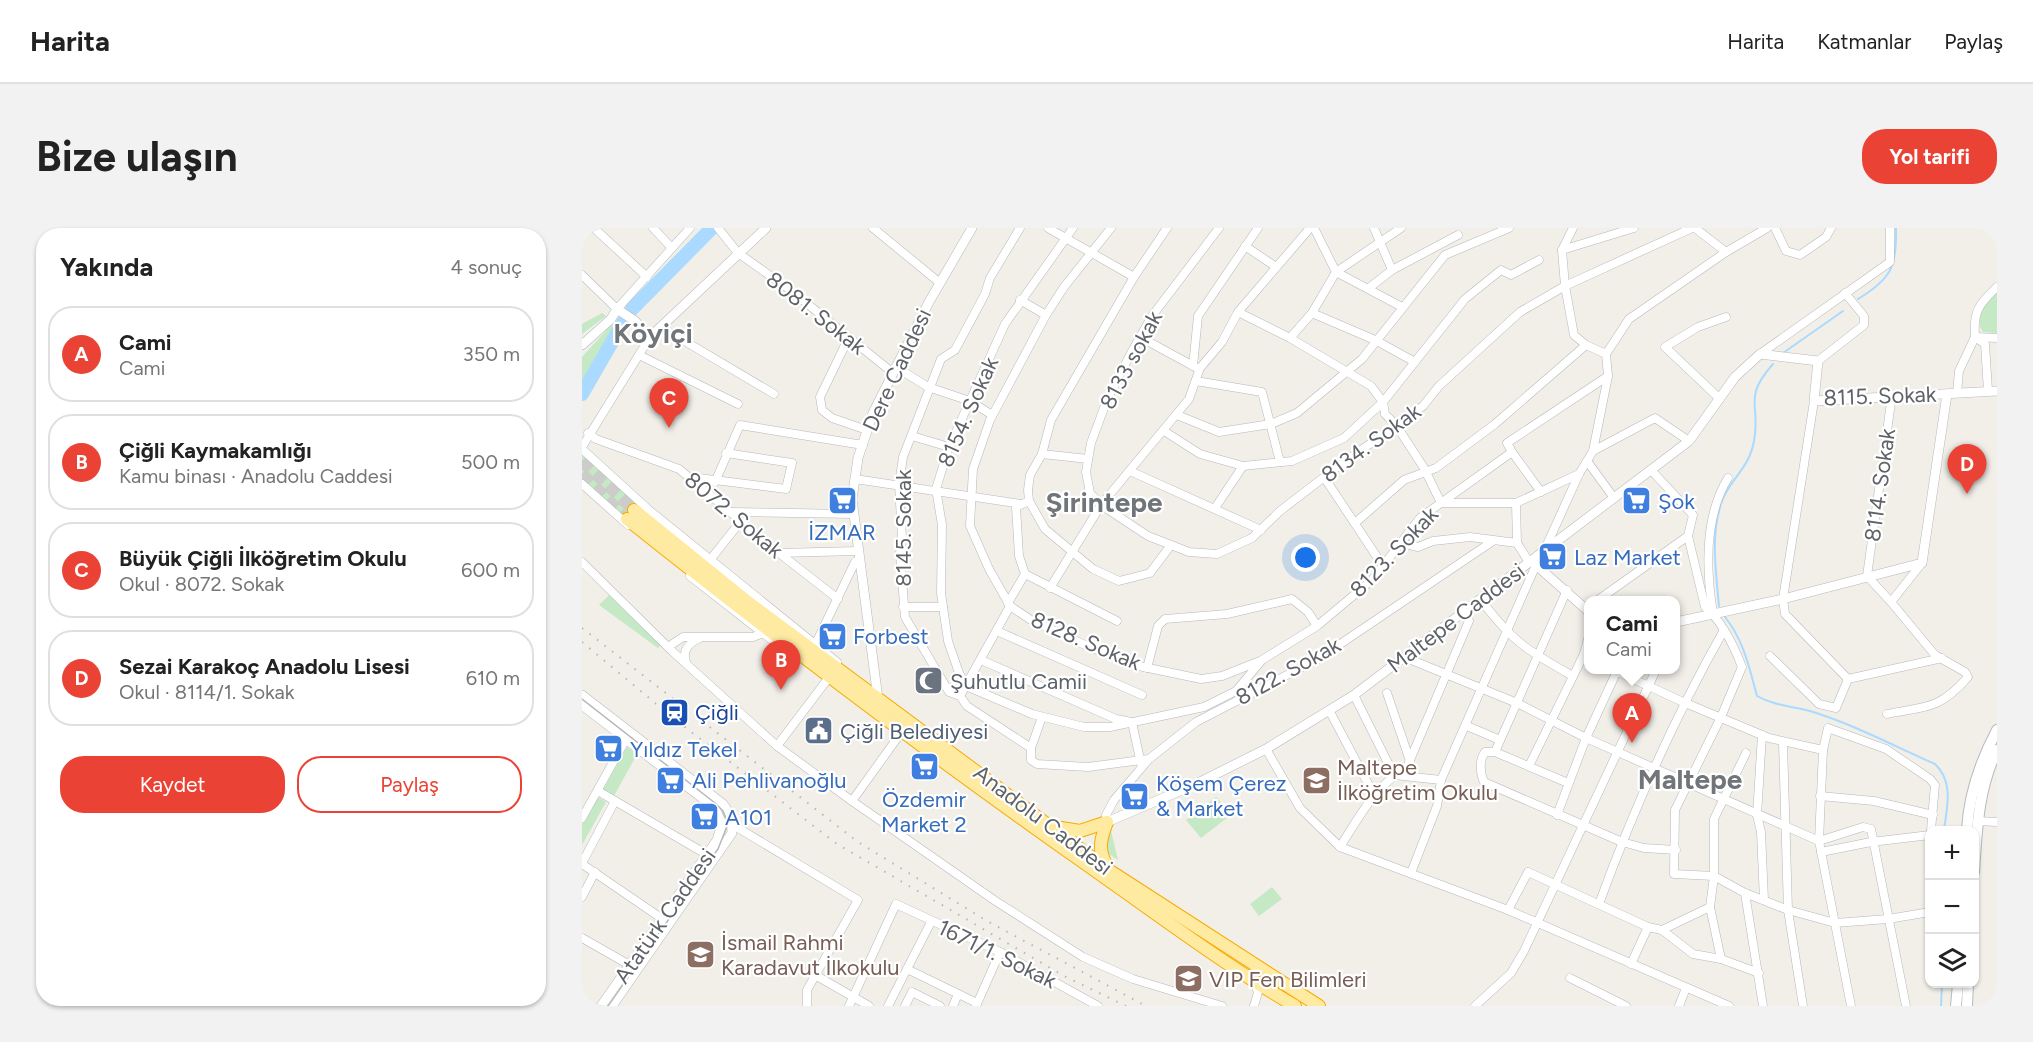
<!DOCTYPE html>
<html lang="tr">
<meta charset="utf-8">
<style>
:root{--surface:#fff;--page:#f2f2f2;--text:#222;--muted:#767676;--line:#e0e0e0;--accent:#ea4335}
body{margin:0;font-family:Figtree,sans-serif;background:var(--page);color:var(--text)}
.controls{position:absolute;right:18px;bottom:18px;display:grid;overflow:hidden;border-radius:12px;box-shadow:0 2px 4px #0004}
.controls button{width:54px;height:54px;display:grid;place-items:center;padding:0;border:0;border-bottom:2px solid var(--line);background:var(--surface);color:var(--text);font:30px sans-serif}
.you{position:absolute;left:724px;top:330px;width:21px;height:21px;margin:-15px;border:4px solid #fff;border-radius:50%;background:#1a73e8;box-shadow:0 0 0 9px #1a73e833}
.badge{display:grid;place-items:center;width:39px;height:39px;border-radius:50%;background:var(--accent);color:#fff;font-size:20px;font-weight:700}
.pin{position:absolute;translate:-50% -50px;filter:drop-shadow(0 2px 3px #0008)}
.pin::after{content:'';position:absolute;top:32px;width:21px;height:18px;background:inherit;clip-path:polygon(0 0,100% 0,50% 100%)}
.popup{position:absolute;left:1002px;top:368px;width:96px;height:78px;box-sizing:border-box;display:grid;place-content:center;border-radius:12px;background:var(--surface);filter:drop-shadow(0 2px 4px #0005);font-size:20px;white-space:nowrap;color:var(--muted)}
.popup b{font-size:22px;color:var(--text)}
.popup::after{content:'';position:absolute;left:50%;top:100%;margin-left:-12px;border:12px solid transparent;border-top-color:var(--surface)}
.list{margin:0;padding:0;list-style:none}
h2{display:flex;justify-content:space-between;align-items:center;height:78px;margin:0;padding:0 24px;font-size:26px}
h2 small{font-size:20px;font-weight:400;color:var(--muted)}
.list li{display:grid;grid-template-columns:39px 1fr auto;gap:18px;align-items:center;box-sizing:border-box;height:96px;margin:0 12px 12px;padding:0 12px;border:2px solid var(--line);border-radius:24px}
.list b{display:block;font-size:22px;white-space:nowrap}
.list p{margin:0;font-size:20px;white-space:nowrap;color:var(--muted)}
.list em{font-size:20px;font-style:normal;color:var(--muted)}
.actions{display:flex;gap:12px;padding:18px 24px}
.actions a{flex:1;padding:14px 0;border:2px solid var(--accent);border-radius:24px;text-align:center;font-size:21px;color:var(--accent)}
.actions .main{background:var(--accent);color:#fff}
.icon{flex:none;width:33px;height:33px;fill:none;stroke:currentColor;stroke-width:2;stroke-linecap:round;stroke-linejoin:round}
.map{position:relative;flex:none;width:1415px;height:778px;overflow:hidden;border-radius:24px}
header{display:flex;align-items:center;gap:36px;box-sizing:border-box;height:84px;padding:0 30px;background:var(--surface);border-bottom:2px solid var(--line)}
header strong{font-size:28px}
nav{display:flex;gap:33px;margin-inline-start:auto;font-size:21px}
.intro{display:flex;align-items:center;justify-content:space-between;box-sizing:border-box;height:144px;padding:0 36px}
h1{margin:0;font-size:42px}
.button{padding:15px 27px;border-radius:24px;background:var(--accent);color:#fff;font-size:21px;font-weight:700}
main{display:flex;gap:36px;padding:0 36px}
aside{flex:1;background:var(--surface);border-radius:24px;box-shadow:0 2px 4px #0004}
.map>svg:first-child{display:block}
</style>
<header>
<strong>Harita</strong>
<nav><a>Harita</a><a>Katmanlar</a><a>Paylaş</a></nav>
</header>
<div class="intro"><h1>Bize ulaşın</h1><a class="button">Yol tarifi</a></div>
<main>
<aside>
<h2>Yakında<small>4 sonuç</small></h2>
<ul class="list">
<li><span class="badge">A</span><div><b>Cami</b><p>Cami</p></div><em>350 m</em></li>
<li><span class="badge">B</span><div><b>Çiğli Kaymakamlığı</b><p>Kamu binası · Anadolu Caddesi</p></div><em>500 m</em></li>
<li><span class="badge">C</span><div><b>Büyük Çiğli İlköğretim Okulu</b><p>Okul · 8072. Sokak</p></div><em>600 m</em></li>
<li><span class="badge">D</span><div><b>Sezai Karakoç Anadolu Lisesi</b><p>Okul · 8114/1. Sokak</p></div><em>610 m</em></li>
</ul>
<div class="actions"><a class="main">Kaydet</a><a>Paylaş</a></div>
</aside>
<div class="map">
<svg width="1415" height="778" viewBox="0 0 1415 778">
<rect width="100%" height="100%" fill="#f1efe8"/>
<g fill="#c5e8c5">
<path d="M1415,63V105L1401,104L1398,99V80Z"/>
<path d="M20,85L24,88L0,106V96Z"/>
<path d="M31,95L28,109L0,152V129Z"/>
<path d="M0,226L51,273L40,286L0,251Z"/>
<path d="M28,366L80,416L76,420L17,377Z"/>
<path d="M45,519L55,526L32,568L21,562Z"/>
<path d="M16,569L24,574L0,617V596Z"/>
<path d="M634,569L650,586L619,610L604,592Z"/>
<path d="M529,603L536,632L527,626L523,617Z"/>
<path d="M690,659L700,671L677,688L668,676Z"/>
</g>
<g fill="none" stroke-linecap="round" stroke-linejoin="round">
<g stroke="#aadaff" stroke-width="2">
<path d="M1276,71C1309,51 1315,39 1314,0"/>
<path d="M1201,125L1261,83"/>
<path d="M1137,378C1134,344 1128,306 1140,273C1148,251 1167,241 1172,213C1179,176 1160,171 1191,136"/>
<path d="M1143,389C1162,413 1167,439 1175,468C1193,478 1210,478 1228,483C1271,496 1312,518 1353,536C1372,554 1365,579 1362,602"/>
<path d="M1359,778L1360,756"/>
</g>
<g stroke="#aadaff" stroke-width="14">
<path d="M50,81L130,0"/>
<path d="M0,166L42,93"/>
</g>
<g stroke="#ccccc8" stroke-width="12" stroke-dasharray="12 6" stroke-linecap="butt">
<path d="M0,233L52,282"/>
<path d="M0,246L45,291"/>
</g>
<defs>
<g id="minor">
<path d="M12,0L65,49"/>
<path d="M71,0L90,20"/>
<path d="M136,0L156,25L207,61L311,145"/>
<path d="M291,0L358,55"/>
<path d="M438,0L408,50L403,66L373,122L359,131L321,229L317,256L320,310L318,325L323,389L367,464L378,468L385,478L449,520V532L455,536L506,539L567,531"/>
<path d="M466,0L552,49"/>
<path d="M491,0L423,96L367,219L354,261L360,297L359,365L366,413L377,445L384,458L450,486L502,499H528L622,479L654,463L680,432L735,398L790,352L838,290L930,224L925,215L1026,148"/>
<path d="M529,0L482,59L464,87L408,192L391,241L388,298L407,341L428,378L449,392L503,417L552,437L619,451L640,448L678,433"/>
<path d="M585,0L552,49L469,192L460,226L448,247L446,262L447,273L463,301L511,341L537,353L568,345L589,317"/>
<path d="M637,0L570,88L549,125L525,172L509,215L504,244L508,265L519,277L566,308L607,324L635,326L670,310L698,283L754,240L841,178L857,158L938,84L983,58L1110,0"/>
<path d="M732,0L754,44L820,79"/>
<path d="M792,0L810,42"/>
<path d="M1113,0L1144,24"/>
<path d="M1193,0L1204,23L1218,27L1244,9L1249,0"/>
<path d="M663,18L694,39"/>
<path d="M980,22L1052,0"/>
<path d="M0,47L35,81L108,0"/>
<path d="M787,60L810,42L876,7"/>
<path d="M438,72L464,87"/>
<path d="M656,84L708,110L789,158L801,174L803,186L814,197L842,240L859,275H934L935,315L947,334"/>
<path d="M730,85L793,112L833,134"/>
<path d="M79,99L192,166"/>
<path d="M558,109L613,139"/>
<path d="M708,110L730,85L754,44L819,0"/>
<path d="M266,111L238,169L240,182L250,190L285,202"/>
<path d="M1024,126L1047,91L1144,24L1185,0"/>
<path d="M1178,126L1308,34V0"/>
<path d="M57,127L156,176"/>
<path d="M1236,133L1282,97V88L1263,65"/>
<path d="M611,138L616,88L676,0"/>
<path d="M314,139L346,159L388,173L410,187"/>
<path d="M614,153L680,164L698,234"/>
<path d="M1406,163L1403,116L1393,109C1391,83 1397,76 1415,59"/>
<path d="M1375,165L1377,143L1393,109L1415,110"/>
<path d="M1138,171L1083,119L1116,99L1144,89"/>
<path d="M1232,173L1201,371L1203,386L1266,451"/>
<path d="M595,187L637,204L689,196L715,185L780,131L863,27L927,0"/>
<path d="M582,203L618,226L661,238L710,233L762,210L801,174L883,71L919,42L929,47L957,32"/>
<path d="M6,205L14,211L97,241L197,325L256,371"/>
<path d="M330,208L367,219"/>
<path d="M0,219L68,109"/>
<path d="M0,221L67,282L255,434"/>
<path d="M1011,223L1073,190L1107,213"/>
<path d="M930,224L959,264"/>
<path d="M460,226L506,231"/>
<path d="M1005,233L1032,270"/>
<path d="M548,243L679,302"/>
<path d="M109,249L204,261L210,235L144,225"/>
<path d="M742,249L801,338"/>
<path d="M273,251L439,276"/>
<path d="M133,254L158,197L281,217"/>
<path d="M0,256L46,297"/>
<path d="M447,273L434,279L437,328L443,346L535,393"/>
<path d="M934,275L997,246"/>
<path d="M633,280L661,238"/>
<path d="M148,284L271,286"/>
<path d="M773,295L822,252L854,240L913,196L1004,117"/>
<path d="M1106,308L1123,379C1141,394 1152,418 1160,439L1139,489L1093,582L1092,646L1132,648L1163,665L1206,682L1253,695L1306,691L1348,684"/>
<path d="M819,315L836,319L851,313L888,309L935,315"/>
<path d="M963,321L997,246L1011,223L1026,148L1024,126L1004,117L992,107L983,58L980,22L991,0"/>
<path d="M197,325L275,323"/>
<path d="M128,332L159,293"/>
<path d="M0,334L90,423L195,518L270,573L412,672L501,729L551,751L640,778"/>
<path d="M108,348L191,413"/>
<path d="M468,360L519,277L607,171L618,140L640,114L656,84L728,0"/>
<path d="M985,362L913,524L986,555"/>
<path d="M1016,372L1106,308L1111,287L1069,242"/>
<path d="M1309,374L1285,348L1310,167"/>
<path d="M426,375L443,346"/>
<path d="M902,376C932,415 948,424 989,447"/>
<path d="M321,379H361"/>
<path d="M1131,385C1124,342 1122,289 1146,250"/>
<path d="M415,403L560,467"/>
<path d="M234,415L273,334"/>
<path d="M86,419L101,409H171L181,405"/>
<path d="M1005,427L1002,426L1006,411"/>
<path d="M1188,428L1237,476L1254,480L1266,451"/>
<path d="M822,429L935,475L1004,510L1237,613L1281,599L1289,601L1324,778"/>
<path d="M399,432L534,491L545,493"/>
<path d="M104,434C100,422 107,415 118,410"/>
<path d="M565,440L576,398L583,391L645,386L710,371L726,384L735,398"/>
<path d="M1032,442L1101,474L1187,510L1241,522"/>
<path d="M1266,451L1360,430"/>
<path d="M805,465L828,533"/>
<path d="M772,467L812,547L859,552L855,578L829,645"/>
<path d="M378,468L428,378"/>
<path d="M747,482L792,567"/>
<path d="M1305,486C1345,478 1357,482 1386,449L1383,444L1353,427L1309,374L1340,335"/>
<path d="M550,494L559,536"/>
<path d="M885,498L918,512"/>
<path d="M1180,507L1175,587L1179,604L1182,672"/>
<path d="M1201,515L1206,682L1221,778"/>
<path d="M195,518L248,448"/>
<path d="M449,520L460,489"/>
<path d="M684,521L718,580L758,619L926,682L1147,778"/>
<path d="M913,524H903C897,532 898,545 902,554L1040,614L1062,620L1094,622"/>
<path d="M947,538L1002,426L1006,428"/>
<path d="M859,552L954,337"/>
<path d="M16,563L129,629"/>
<path d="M1238,568L1292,573L1351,587"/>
<path d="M270,573L321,502"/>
<path d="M975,587L1004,510L1035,443"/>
<path d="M0,590L44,511"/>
<path d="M1396,593L1415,594"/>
<path d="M525,594L524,587L532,572L567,531L614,494L736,431L911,313"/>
<path d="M145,596L151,597L276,672L225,762V778"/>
<path d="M758,619C777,589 793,558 825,539L887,393L883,383"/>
<path d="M1239,624L1289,614L1348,607"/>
<path d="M0,635L33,573"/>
<path d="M0,636L85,694"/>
<path d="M1163,665L1181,778"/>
<path d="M0,669L13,644"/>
<path d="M1017,676C1052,580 1091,492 1142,402"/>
<path d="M926,682L946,644L1066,699L1080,702L1111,726L1139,731L1177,745"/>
<path d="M1080,702L1128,679"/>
<path d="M0,710L51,739"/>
<path d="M1139,731L1128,679L1132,648V591L1164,525"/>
<path d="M1049,736L1066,699"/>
<path d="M325,741L395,775"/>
<path d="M233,747L287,778"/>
<path d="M988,750L1044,778"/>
<path d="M267,778L314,676L418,724L516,778"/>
<path d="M306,778L349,694"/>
<path d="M323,778L330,764L358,778"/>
<path d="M371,778L376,766"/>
<path d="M394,778L418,724"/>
<path d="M672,778L676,764L672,754"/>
<path d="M893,778L929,745L942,723L1074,442"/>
<path d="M1097,778L1104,760"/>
<path d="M1269,778L1237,613L1241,522L1246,500L1304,521L1348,551L1353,557L1349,602"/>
</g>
<g id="tertiary">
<path d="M0,117L29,91L35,81L53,93L68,109L184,0"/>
<path d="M954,337L1006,383"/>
<path d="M1094,394L1201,371L1340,335L1365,166"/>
<path d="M0,467L141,576L149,588L150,605L30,778"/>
<path d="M296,471L270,271L276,230L291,185L347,74L390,0"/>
<path d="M0,477L133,580L140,596L135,612L19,778"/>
<path d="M525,594L614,556L684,521L772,467L1107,213L1153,149L1178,126L1236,133L1232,173L1415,163"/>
</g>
<g id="secondary">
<path d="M1385,602C1387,565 1398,534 1415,502"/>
<path d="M1392,644C1395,601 1396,561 1415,522"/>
<path d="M1374,778L1376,756"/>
<path d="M1385,778L1386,756"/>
</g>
<g id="trunk">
<path d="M52,282L162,371L528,643L737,778"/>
<path d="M45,291C188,405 334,516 484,622C560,675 633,731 713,778"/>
<path d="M473,599L498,603L525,594"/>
<path d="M525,638C515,621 519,610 525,594"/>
</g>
</defs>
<use href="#minor" stroke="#b5b8bc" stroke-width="9"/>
<use href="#tertiary" stroke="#b5b8bc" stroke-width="10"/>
<use href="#secondary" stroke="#b6babf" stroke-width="12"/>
<use href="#trunk" stroke="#f9ab00" stroke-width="14"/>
<use href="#minor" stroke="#fff" stroke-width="8"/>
<use href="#tertiary" stroke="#fff" stroke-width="9"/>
<use href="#secondary" stroke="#fff" stroke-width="10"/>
<use href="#trunk" stroke="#feeaa1" stroke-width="12"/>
<path stroke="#b6b7b8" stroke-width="1.5" d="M0,471L133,575L141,583L146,596L136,621L26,778"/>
<g stroke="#b6b7b8" stroke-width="2" stroke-dasharray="1.5 8" stroke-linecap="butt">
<path d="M0,400L276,614L405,693L564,778"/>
<path d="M0,414L91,490L255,616L482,748L544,778"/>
</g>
</g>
<defs>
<symbol id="supermarket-square" viewBox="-11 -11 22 22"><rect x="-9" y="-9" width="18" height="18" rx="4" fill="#3f7fe0" stroke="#fff"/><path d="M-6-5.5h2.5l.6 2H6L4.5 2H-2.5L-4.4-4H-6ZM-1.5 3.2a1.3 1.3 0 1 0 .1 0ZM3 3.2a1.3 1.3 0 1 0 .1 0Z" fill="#fff"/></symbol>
<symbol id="mosque-square" viewBox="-11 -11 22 22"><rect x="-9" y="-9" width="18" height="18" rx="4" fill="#6b7280" stroke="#fff"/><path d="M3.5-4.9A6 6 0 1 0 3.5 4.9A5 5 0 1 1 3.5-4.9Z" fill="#fff"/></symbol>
<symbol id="station-square" viewBox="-11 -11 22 22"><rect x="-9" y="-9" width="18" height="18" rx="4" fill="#1a4fb4" stroke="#fff"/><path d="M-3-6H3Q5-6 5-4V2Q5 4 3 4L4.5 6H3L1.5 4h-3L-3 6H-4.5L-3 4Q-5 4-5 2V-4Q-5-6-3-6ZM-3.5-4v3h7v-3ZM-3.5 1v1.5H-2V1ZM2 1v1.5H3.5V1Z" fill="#fff"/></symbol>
<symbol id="civic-square" viewBox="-11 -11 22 22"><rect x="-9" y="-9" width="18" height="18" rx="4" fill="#5c6f8a" stroke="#fff"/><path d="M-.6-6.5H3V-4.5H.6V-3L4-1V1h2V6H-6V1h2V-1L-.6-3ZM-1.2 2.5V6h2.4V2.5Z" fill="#fff"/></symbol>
<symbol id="school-square" viewBox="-11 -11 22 22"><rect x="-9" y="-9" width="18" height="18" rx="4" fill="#8d6e63" stroke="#fff"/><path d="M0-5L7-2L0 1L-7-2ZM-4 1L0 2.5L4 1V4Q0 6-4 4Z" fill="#fff"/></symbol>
</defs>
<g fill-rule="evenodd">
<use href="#supermarket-square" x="244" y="256" width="33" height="33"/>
<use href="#supermarket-square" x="1038" y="256" width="33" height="33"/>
<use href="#supermarket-square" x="954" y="312" width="33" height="33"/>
<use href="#supermarket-square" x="234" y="392" width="33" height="33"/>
<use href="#mosque-square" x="330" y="436" width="33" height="33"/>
<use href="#station-square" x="76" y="468" width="33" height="33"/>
<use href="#civic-square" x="220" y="486" width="33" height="33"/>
<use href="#supermarket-square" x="10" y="504" width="33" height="33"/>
<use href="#supermarket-square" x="326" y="522" width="33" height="33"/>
<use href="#supermarket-square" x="72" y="536" width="33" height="33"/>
<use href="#school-square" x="718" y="536" width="33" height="33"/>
<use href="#supermarket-square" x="536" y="552" width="33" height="33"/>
<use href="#supermarket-square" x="106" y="572" width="33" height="33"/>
<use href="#school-square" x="102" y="710" width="33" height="33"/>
<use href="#school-square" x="590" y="734" width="33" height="33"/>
</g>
<g text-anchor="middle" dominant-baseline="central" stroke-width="4.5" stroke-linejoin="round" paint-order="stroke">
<g font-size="22" fill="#5f6368" stroke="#fff">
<text transform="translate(234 85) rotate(38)">8081. Sokak</text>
<text transform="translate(549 132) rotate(-62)">8133 sokak</text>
<text transform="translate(315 142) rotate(-65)">Dere Caddesi</text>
<text transform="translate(1298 168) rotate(-2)">8115. Sokak</text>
<text transform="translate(386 184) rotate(-66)">8154. Sokak</text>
<text transform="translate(789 215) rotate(-36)">8134. Sokak</text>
<text transform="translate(1298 257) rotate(-82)">8114. Sokak</text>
<text transform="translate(152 287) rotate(40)">8072. Sokak</text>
<text transform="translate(321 300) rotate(-90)">8145. Sokak</text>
<text transform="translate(812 324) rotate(-46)">8123. Sokak</text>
<text transform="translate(874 390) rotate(-37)">Maltepe Caddesi</text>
<text transform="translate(504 413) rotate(23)">8128. Sokak</text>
<text transform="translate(706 443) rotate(-29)">8122. Sokak</text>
<text transform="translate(461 592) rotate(37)">Anadolu Caddesi</text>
<text transform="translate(83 688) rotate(-55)">Atatürk Caddesi</text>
<text transform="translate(415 726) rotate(26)">1671/1. Sokak</text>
</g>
<g font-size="22" fill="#366cbe" stroke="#fff" text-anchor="start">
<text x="1076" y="273">Şok</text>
<text x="260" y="304" text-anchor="middle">İZMAR</text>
<text x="992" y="329">Laz Market</text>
<text x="271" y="408">Forbest</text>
<text x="48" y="521">Yıldız Tekel</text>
<text x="110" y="552">Ali Pehlivanoğlu</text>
<text x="574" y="555">Köşem Çerez<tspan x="574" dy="25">&amp; Market</tspan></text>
<text x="342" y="571" text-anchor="middle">Özdemir<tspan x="342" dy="25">Market 2</tspan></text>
<text x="143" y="589">A101</text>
</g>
<g font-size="22" fill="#5b616d" stroke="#fff" text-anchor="start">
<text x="368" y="453">Şuhutlu Camii</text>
</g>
<g font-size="22" fill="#164399" stroke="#fff" text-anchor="start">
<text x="113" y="484">Çiğli</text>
</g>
<g font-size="22" fill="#4e5e75" stroke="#fff" text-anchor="start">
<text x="258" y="503">Çiğli Belediyesi</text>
</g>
<g font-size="22" fill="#785e54" stroke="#fff" text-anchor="start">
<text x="755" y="539">Maltepe<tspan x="755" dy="25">İlköğretim Okulu</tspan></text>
<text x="139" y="714">İsmail Rahmi<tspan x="139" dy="25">Karadavut İlkokulu</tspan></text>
<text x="627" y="751">VIP Fen Bilimleri</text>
</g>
<g font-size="28" font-weight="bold" fill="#70757a" stroke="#fff">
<text x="71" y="105">Köyiçi</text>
<text x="522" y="274">Şirintepe</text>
<text x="1108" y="551">Maltepe</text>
</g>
</g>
</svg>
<div class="controls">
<button>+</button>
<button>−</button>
<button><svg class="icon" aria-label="layers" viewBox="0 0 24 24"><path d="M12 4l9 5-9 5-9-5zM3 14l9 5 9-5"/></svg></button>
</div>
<div class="you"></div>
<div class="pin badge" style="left:1050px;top:515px">A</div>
<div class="popup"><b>Cami</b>Cami</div>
<div class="pin badge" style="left:199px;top:462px">B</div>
<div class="pin badge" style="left:87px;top:200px">C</div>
<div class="pin badge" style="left:1385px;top:266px">D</div>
</div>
</main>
